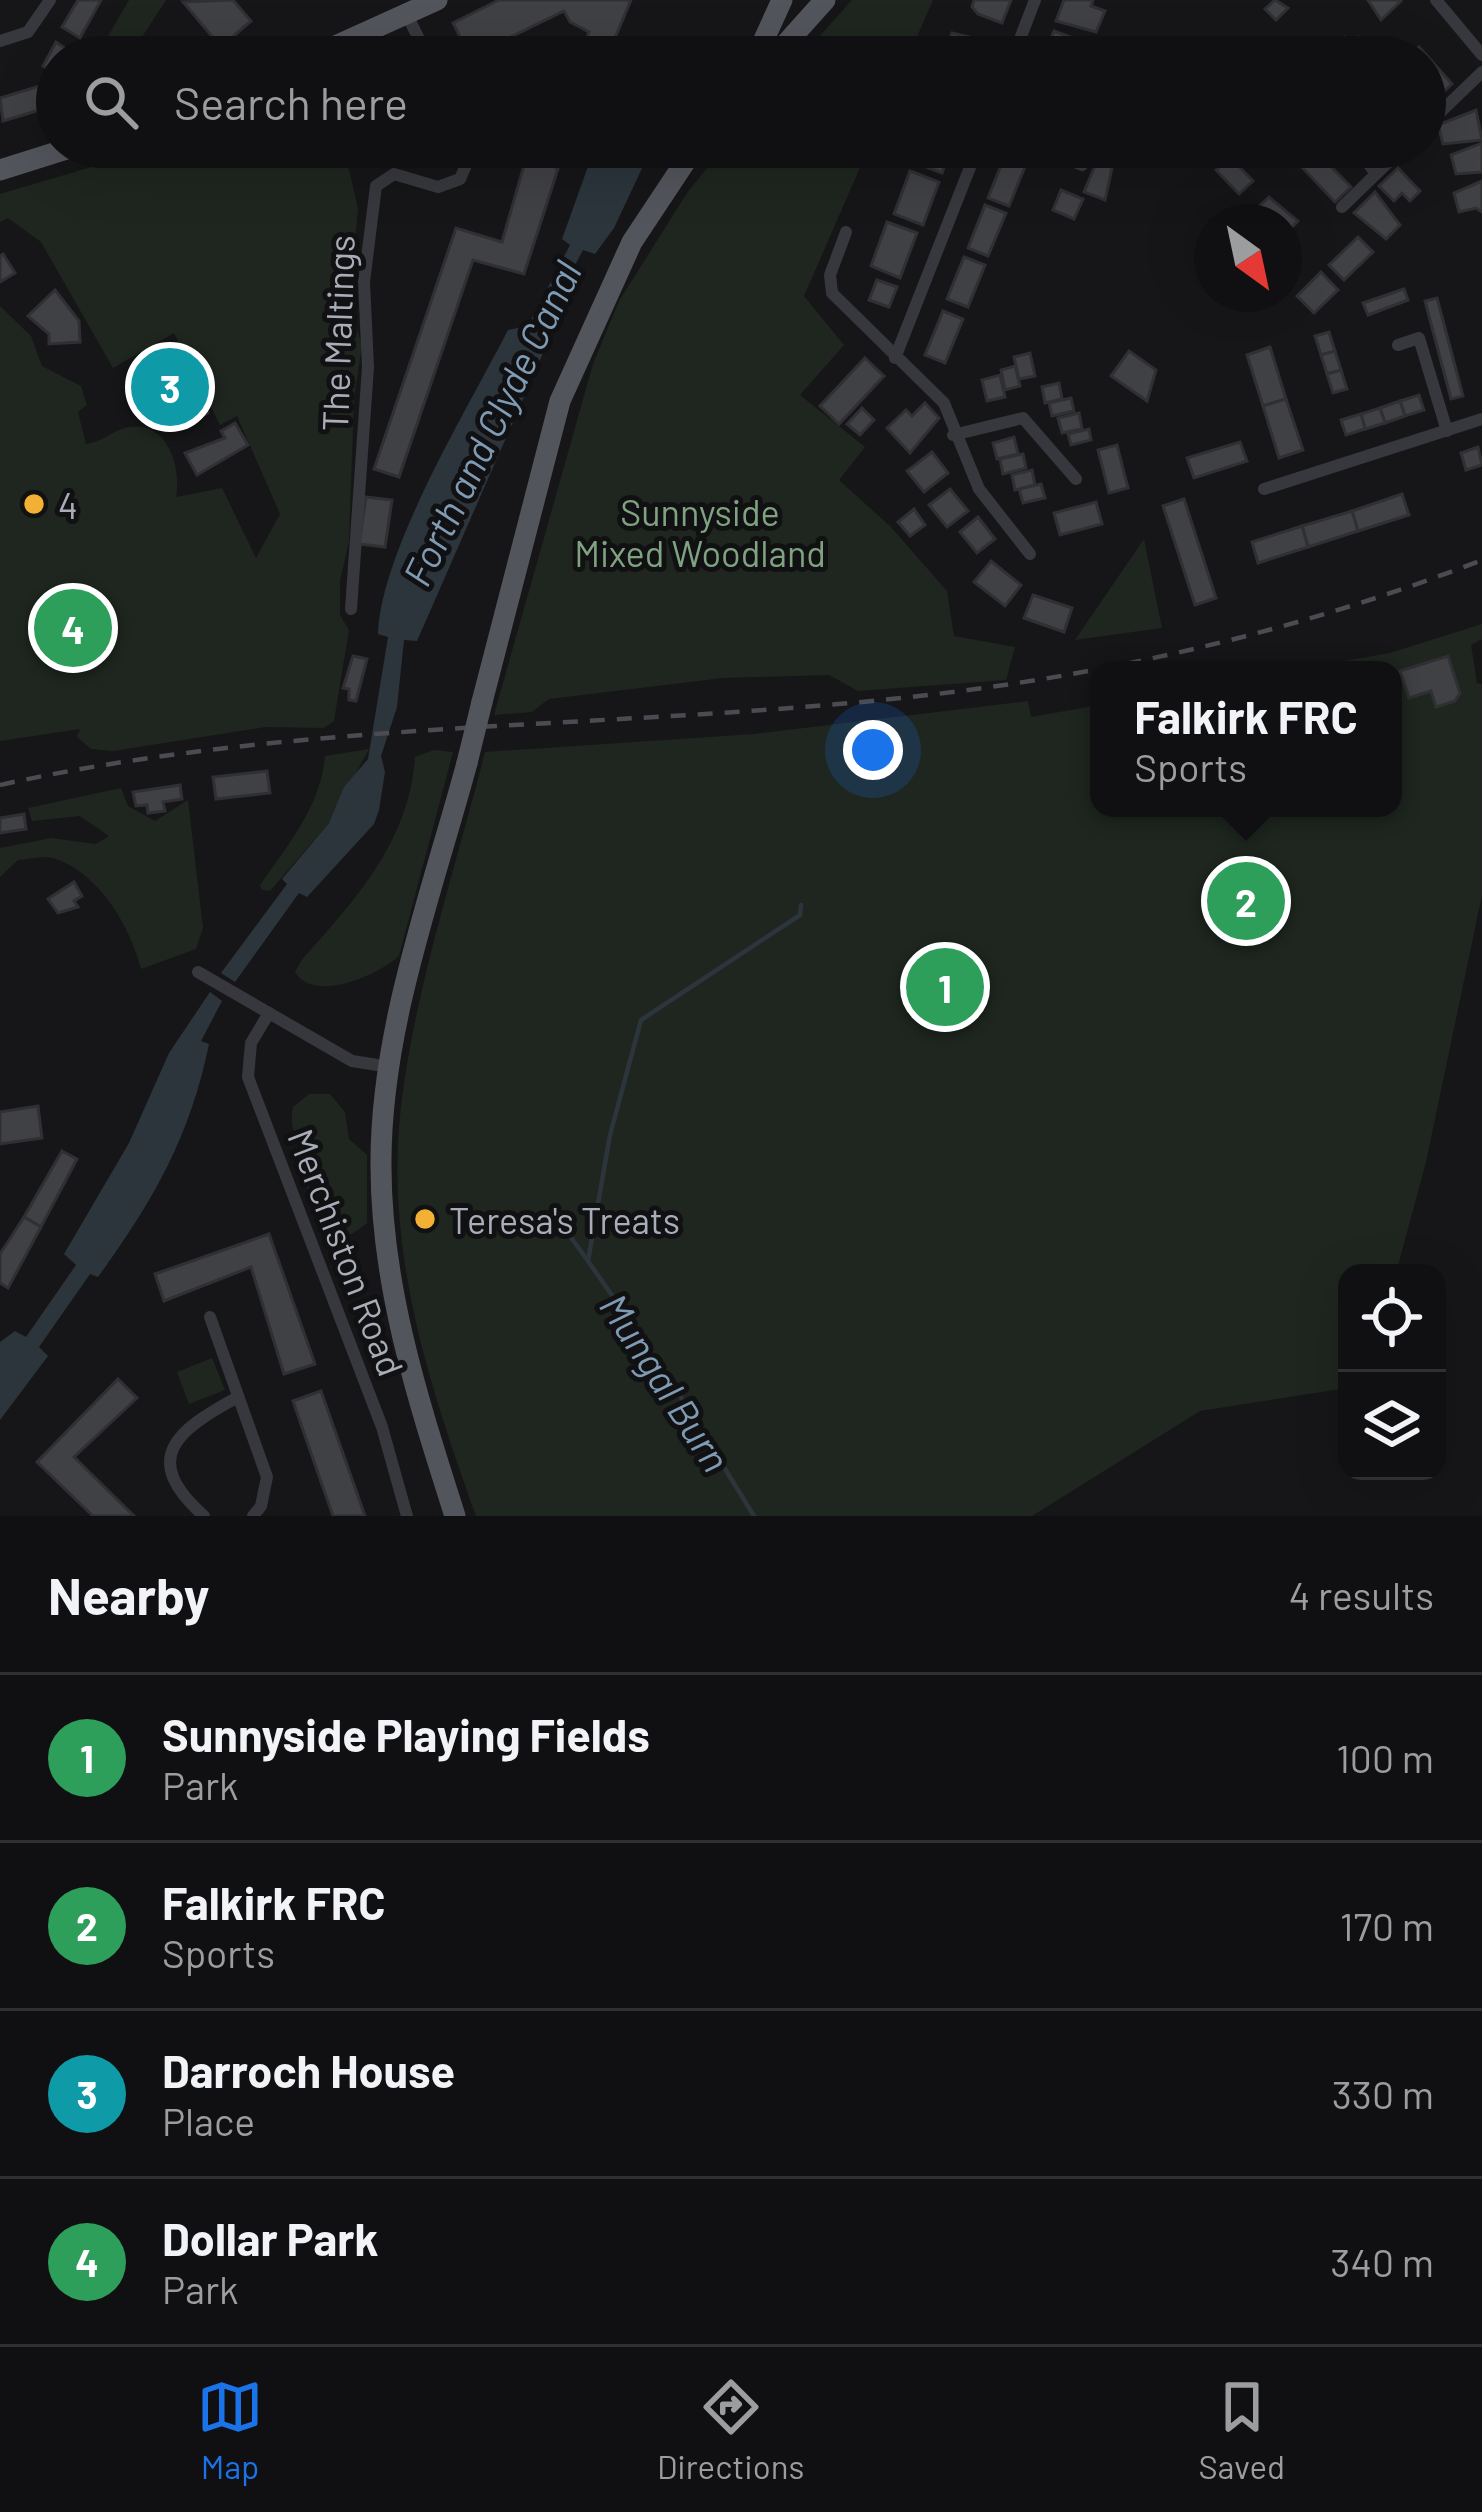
<!DOCTYPE html>
<style>
:root{--surface:#101012;--page:#1e1e20;--text:#f1f3f6;--muted:#9c9d9f;--line:#303032;--accent:#1a73e8}
body{margin:0;font-family:Barlow,sans-serif;background:var(--page);color:var(--text)}
.controls{position:absolute;right:36px;bottom:36px;display:grid;overflow:hidden;border-radius:24px;box-shadow:0 12px 48px #0002}
.controls button{width:108px;height:108px;display:grid;place-items:center;padding:0;border:0;border-bottom:3px solid var(--line);background:var(--surface);color:var(--text);font:60px sans-serif}
.compass{position:absolute;left:1194px;top:204px;width:108px;height:108px;border-radius:50%;background:var(--surface);box-shadow:0 12px 48px #0002;rotate:147deg}
.you{position:absolute;left:873px;top:750px;width:42px;height:42px;margin:-30px;border:9px solid #fff;border-radius:50%;background:#1a73e8;box-shadow:0 0 0 18px #1a73e833}
.badge{display:grid;place-items:center;width:78px;height:78px;border-radius:50%;background:var(--accent);color:#fff;font-size:39px;font-weight:700}
.pin{position:absolute;translate:-50% -50%;border:6px solid #fff;box-shadow:0 3px 12px #0006}
.popup{position:absolute;left:1090px;top:661px;width:312px;height:156px;box-sizing:border-box;display:grid;place-content:center;border-radius:24px;background:var(--surface);filter:drop-shadow(0 3px 9px #0005);font-size:39px;white-space:nowrap;color:var(--muted)}
.popup b{font-size:45px;color:var(--text)}
.popup::after{content:'';position:absolute;left:50%;top:100%;margin-left:-24px;border:24px solid transparent;border-top-color:var(--surface)}
.list{margin:0;padding:0;list-style:none}
h2{display:flex;justify-content:space-between;align-items:center;height:156px;margin:0;padding:0 48px;font-size:51px}
h2 small{font-size:39px;font-weight:400;color:var(--muted)}
.list li{display:grid;grid-template-columns:78px 1fr auto;gap:36px;align-items:center;box-sizing:border-box;height:168px;padding:0 48px;border-top:3px solid var(--line)}
.list b{display:block;font-size:45px;white-space:nowrap}
.list p{margin:0;font-size:39px;white-space:nowrap;color:var(--muted)}
.list em{font-size:39px;font-style:normal;color:var(--muted)}
.icon{flex:none;width:66px;height:66px;fill:none;stroke:currentColor;stroke-width:2;stroke-linecap:round;stroke-linejoin:round}
.map{position:relative;flex:none;width:1482px;height:1516px;overflow:hidden}
.search{position:absolute;background:var(--surface);box-shadow:0 12px 48px #0002;left:36px;right:36px;top:36px;height:132px;display:flex;align-items:center;gap:30px;box-sizing:border-box;padding:0 42px;border-radius:66px;color:var(--muted);font-size:45px}
.sheet{height:828px;background:var(--surface)}
nav{display:flex;justify-content:space-around;align-items:center;box-sizing:border-box;height:168px;border-top:3px solid var(--line);background:var(--surface);font-size:33px;color:var(--muted)}
nav a{display:grid;justify-items:center;gap:6px}
nav .on{color:var(--accent)}
.map>svg:first-child{display:block}
</style>
<div class="map">
<svg width="1482" height="1516" viewBox="0 0 1482 1516">
<rect width="100%" height="100%" fill="#161618"/>
<g fill="#1e261f">
<path d="M129,0H166L129,57H96Z"/>
<path d="M852,0H933L908,57H801Z"/>
<path d="M159,147H344L358,209L349,303L362,346L354,398L349,541L340,581V615L349,630L334,721L324,728L266,727L113,751L91,749L77,737L80,729L0,741V306L31,336L42,366L81,386L87,405L78,412L86,444C101,442 108,434 122,429C165,415 182,464 176,497L222,488L256,558L280,514L237,416L220,425L174,333L113,368L41,242L8,218L0,222V194Z"/>
<path d="M724,147H869L804,296L844,345L800,395L865,447L839,480L890,526L947,591L954,636L1015,647L1006,680L858,691L829,675L723,678L549,699L532,712L494,715L593,364L619,301L687,193Z"/>
<path d="M1144,539L1162,628L1075,640Z"/>
<path d="M1482,624V639L1471,645L1477,683L1482,684V895L1426,1162L1396,1273H1347V1388L1200,1411L1032,1516H476C433,1396 392,1273 398,1143C404,1023 455,871 485,752L754,734L1028,701L1031,717L1099,705V808H1393V670H1293L1390,653Z"/>
<path d="M369,749L329,823L270,891L262,890L260,885C287,846 321,806 325,756Z"/>
<path d="M434,750L453,752L399,956C378,975 314,1004 295,972L301,961C356,899 409,842 415,757Z"/>
<path d="M121,788L128,806L155,821L188,800L203,928L196,949L141,969C130,927 101,875 56,859C46,855 30,859 18,860L0,877V848L51,838L96,844L109,836L80,816L32,821L28,808Z"/>
<path d="M309,1094H330L345,1112L349,1139L367,1155V1223C350,1236 341,1244 321,1234C311,1206 304,1184 302,1155C300,1134 288,1133 293,1107Z"/>
<path d="M212,1358L225,1390L189,1404L177,1372Z"/>
</g>
<g fill="#2c353c">
<path d="M595,147H652L614,228L595,254L583,250L541,329L544,351L417,641L404,640L397,707L381,756L385,772L379,810L374,824L307,897L299,893L235,982L221,973L287,884L282,879L329,823L344,787L368,759L388,637L378,634C381,550 468,408 508,330L528,326L570,245L562,239Z"/>
<path d="M210,992L222,1001L201,1041L209,1044C190,1137 153,1201 98,1277L90,1274L39,1347L48,1356L0,1420V1342L15,1331L26,1337L76,1265L64,1254L129,1143L169,1053Z"/>
</g>
<g fill="none" stroke-linecap="round" stroke-linejoin="round">
<g stroke="#2c353c" stroke-width="4.5">
<path d="M567,1232L588,1261"/>
<path d="M754,1516L663,1368L588,1261L610,1135L641,1020L800,915L801,905"/>
</g>
</g>
<g fill="#404145" stroke="#303034" stroke-width="3">
<path d="M78,0H101L80,38L62,27Z"/>
<path d="M233,0L251,21L221,47L183,2Z"/>
<path d="M499,0H631L607,57H579L589,32L570,22L564,11L470,57L453,23Z"/>
<path d="M974,0H1011L1002,23L978,14L972,7Z"/>
<path d="M1064,0H1093L1091,6L1105,11L1096,32L1056,21Z"/>
<path d="M1275,0L1288,8L1276,20L1265,9Z"/>
<path d="M1368,0H1400L1401,1L1381,20Z"/>
<path d="M1054,31L1073,38L1066,57H1043Z"/>
<path d="M952,33L991,42L985,57L945,51Z"/>
<path d="M1345,37L1351,43L1358,37L1369,49L1364,57H1335L1330,51Z"/>
<path d="M56,42L73,54L57,57V73L43,66Z"/>
<path d="M1419,47L1452,84L1425,109V57H1408Z"/>
<path d="M46,84L53,106L3,121L0,98Z"/>
<path d="M1476,110L1482,140L1443,144L1438,125Z"/>
<path d="M1482,143V172L1456,174L1451,155Z"/>
<path d="M927,147H951L942,173L921,165Z"/>
<path d="M1101,147H1127L1121,162L1099,153Z"/>
<path d="M1312,147L1351,187L1335,202L1297,162Z"/>
<path d="M528,151L558,169L524,274L473,260L399,477L374,469L456,228L502,242Z"/>
<path d="M1006,153L1027,162L1009,206L988,198Z"/>
<path d="M1230,157L1253,181L1239,194L1216,170Z"/>
<path d="M1097,161L1112,168L1105,200L1084,192Z"/>
<path d="M1398,168L1420,191L1410,201L1402,193L1394,201L1379,186Z"/>
<path d="M910,171L939,182L923,225L894,214Z"/>
<path d="M1482,181V212L1476,208L1459,212L1454,193Z"/>
<path d="M1061,190L1083,199L1074,219L1053,210Z"/>
<path d="M1375,192L1400,225L1386,239L1354,213Z"/>
<path d="M1269,197L1298,221L1284,235V222H1263L1253,212Z"/>
<path d="M985,205L1006,213L988,256L968,248Z"/>
<path d="M887,222L917,233L900,278L871,266Z"/>
<path d="M1358,237L1373,252L1344,280L1329,265Z"/>
<path d="M3,254L15,273L0,282V256Z"/>
<path d="M964,257L985,265L968,307L947,299Z"/>
<path d="M1321,272L1338,290L1314,313L1297,296Z"/>
<path d="M877,280L897,287L889,307L869,300Z"/>
<path d="M1404,289L1408,300L1368,315L1363,303Z"/>
<path d="M55,290L79,321L80,342L49,344V334L28,316Z"/>
<path d="M1437,298L1463,396L1451,399L1425,301Z"/>
<path d="M943,311L963,319L945,363L925,355Z"/>
<path d="M1329,332L1335,351L1321,355L1315,336Z"/>
<path d="M1270,347L1286,399L1263,406L1247,355Z"/>
<path d="M1129,351L1156,370L1147,401L1111,376Z"/>
<path d="M1335,351L1341,370L1327,374L1321,355Z"/>
<path d="M174,353L208,413L194,421L182,410L175,415L168,402L160,407L152,402L144,388L140,372Z"/>
<path d="M1030,353L1035,376L1019,379L1014,357Z"/>
<path d="M865,358L884,376L839,424L820,406Z"/>
<path d="M1015,366L1020,386L1005,390L1001,370Z"/>
<path d="M1341,370L1347,389L1333,393L1327,374Z"/>
<path d="M1000,375L1005,397L987,401L982,380Z"/>
<path d="M1059,383L1062,399L1045,403L1042,387Z"/>
<path d="M1419,395L1424,410L1405,416L1400,401Z"/>
<path d="M1071,398L1074,411L1052,416L1049,403Z"/>
<path d="M1286,399L1303,450L1279,458L1263,406Z"/>
<path d="M1400,401L1405,416L1385,423L1380,408Z"/>
<path d="M925,403L939,418L910,453L887,428L906,410L912,416Z"/>
<path d="M862,408L874,420L860,435L847,424Z"/>
<path d="M1380,408L1385,423L1365,429L1361,414Z"/>
<path d="M1079,413L1082,429L1062,433L1058,418Z"/>
<path d="M1361,414L1365,429L1346,435L1341,420Z"/>
<path d="M235,423L248,445L197,475L185,453L225,438L221,431Z"/>
<path d="M1089,429L1091,440L1071,445L1068,434Z"/>
<path d="M1014,437L1018,454L997,459L993,443Z"/>
<path d="M1240,442L1247,461L1194,478L1187,458Z"/>
<path d="M1117,445L1128,488L1109,493L1098,450Z"/>
<path d="M1478,447L1482,465L1466,470L1461,453Z"/>
<path d="M932,452L948,473L924,492L907,471Z"/>
<path d="M1023,454L1026,468L1003,474L1000,459Z"/>
<path d="M1032,470L1035,485L1015,490L1012,475Z"/>
<path d="M1041,484L1045,498L1023,503L1019,489Z"/>
<path d="M950,489L968,511L947,527L929,505Z"/>
<path d="M1402,494L1409,515L1358,531L1352,511Z"/>
<path d="M366,497L392,500L385,547L359,544Z"/>
<path d="M1184,499L1216,598L1195,605L1163,506Z"/>
<path d="M1096,502L1102,524L1060,535L1054,513Z"/>
<path d="M914,509L925,525L910,536L898,522Z"/>
<path d="M1352,511L1358,531L1308,547L1302,526Z"/>
<path d="M978,517L995,539L977,553L960,532Z"/>
<path d="M1302,526L1308,547L1258,563L1252,542Z"/>
<path d="M991,561L1021,585L1005,606L974,582Z"/>
<path d="M1033,595L1072,608L1064,632L1024,618Z"/>
<path d="M353,656L367,659L356,701L349,700V689L343,688Z"/>
<path d="M1448,656L1460,693L1455,701L1436,707L1431,691L1409,698L1400,671Z"/>
<path d="M267,771L270,793L216,799L213,777Z"/>
<path d="M180,785L182,799L163,802L165,811L148,813L147,805L136,806L133,792Z"/>
<path d="M24,814L26,829L0,833V818Z"/>
<path d="M74,882L82,896L74,901L78,907L58,913L48,899Z"/>
<path d="M38,1106L42,1138L0,1144V1112Z"/>
<path d="M62,1151L77,1159L41,1227L24,1217Z"/>
<path d="M24,1217L41,1227L8,1288L0,1283V1254Z"/>
<path d="M269,1234L315,1364L284,1374L251,1267L164,1301L155,1274Z"/>
<path d="M118,1379L137,1398L74,1457L134,1516H93L37,1462Z"/>
<path d="M321,1391L365,1516H333L305,1436L293,1401Z"/>
</g>
<g fill="none" stroke-linecap="round" stroke-linejoin="round">
<g stroke="#37383d" stroke-width="12">
<path d="M1436,0L1482,55"/>
<path d="M407,15L428,57"/>
<path d="M0,41L28,32L50,0"/>
<path d="M1013,57L1035,0"/>
<path d="M1425,127L1482,72"/>
<path d="M1036,147L1082,165"/>
<path d="M1356,147L1376,174"/>
<path d="M1342,207L1404,147"/>
<path d="M846,232L830,275L832,293L944,403L979,489L1030,554"/>
<path d="M1398,345L1419,338L1447,431"/>
<path d="M895,358L978,147"/>
<path d="M953,435L1023,418L1076,479"/>
<path d="M1264,489L1482,419"/>
<path d="M351,609L368,367L364,282L376,186L394,174L438,187L460,179L474,147"/>
<path d="M198,972L352,1061L390,1067"/>
<path d="M269,1013L251,1043L248,1077L382,1427L407,1516"/>
<path d="M210,1317L267,1477L261,1506L253,1516"/>
<path d="M204,1516C140,1459 175,1431 238,1397"/>
</g>
<g stroke="#53555c" stroke-width="21">
<path d="M311,57L437,0"/>
<path d="M756,57L782,0"/>
<path d="M774,57L825,0"/>
<path d="M0,170L73,147"/>
<path d="M482,702L560,401L632,242L695,147"/>
<path d="M455,1516C419,1403 381,1287 381,1166C380,1030 432,893 467,763"/>
</g>
<path stroke="#4a4c52" stroke-width="4.5" stroke-dasharray="15 12" stroke-linecap="butt" d="M0,785C299,719 607,730 910,697C1106,676 1299,631 1482,560"/>
<path stroke="#53555c" stroke-width="21" d="M467,763L482,702"/>
</g>
<g fill="#f2b134" stroke="#111113" stroke-width="4.5">
<circle cx="34" cy="504" r="12"/>
<circle cx="425" cy="1219" r="12"/>
</g>
<g text-anchor="middle" dominant-baseline="central" stroke-width="10" stroke-linejoin="round" paint-order="stroke">
<g font-size="36" fill="#a8adb8" stroke="#111113">
<text transform="translate(337 333) rotate(-88)">The Maltings</text>
<text transform="translate(347 1252) rotate(69)">Merchiston Road</text>
</g>
<g font-size="36" fill="#a8adb8" stroke="#111113" text-anchor="start">
<text x="58" y="504">4</text>
<text x="449" y="1219">Teresa's Treats</text>
</g>
<g font-size="36" fill="#7fa381" stroke="#111113">
<text x="700" y="511">Sunnyside<tspan x="700" dy="41">Mixed Woodland</tspan></text>
</g>
<g font-size="39" font-style="italic" fill="#7f9bb3" stroke="#111113">
<text transform="translate(491 423) rotate(-64)">Forth and Clyde Canal</text>
<text transform="translate(666 1382) rotate(57)">Mungal Burn</text>
</g>
</g>
</svg>
<div class="controls">
<button><svg class="icon" aria-label="locate" viewBox="0 0 24 24"><circle cx="12" cy="12" r="6"/><path d="M12 2v4M12 18v4M2 12h4M18 12h4"/></svg></button>
<button><svg class="icon" aria-label="layers" viewBox="0 0 24 24"><path d="M12 4l9 5-9 5-9-5zM3 14l9 5 9-5"/></svg></button>
</div>
<svg class="compass" viewBox="-18 -18 36 36"><path d="M0-13l5 13h-10z" fill="#e53935"/><path d="M0 13l5-13h-10z" fill="#9c9d9f"/></svg>
<div class="you"></div>
<div class="pin badge" style="left:945px;top:987px;background:#2e9e5b">1</div>
<div class="pin badge" style="left:1246px;top:901px;background:#2e9e5b">2</div>
<div class="popup"><b>Falkirk FRC</b>Sports</div>
<div class="pin badge" style="left:170px;top:387px;background:#0f9aa8">3</div>
<div class="pin badge" style="left:73px;top:628px;background:#2e9e5b">4</div>
<div class="search"><svg class="icon" aria-label="search" viewBox="0 0 24 24"><circle cx="10" cy="10" r="6"/><path d="M15 15l6 6"/></svg>Search here</div>
</div>
<section class="sheet">
<h2>Nearby<small>4 results</small></h2>
<ul class="list">
<li><span class="badge" style="background:#2e9e5b">1</span><div><b>Sunnyside Playing Fields</b><p>Park</p></div><em>100 m</em></li>
<li><span class="badge" style="background:#2e9e5b">2</span><div><b>Falkirk FRC</b><p>Sports</p></div><em>170 m</em></li>
<li><span class="badge" style="background:#0f9aa8">3</span><div><b>Darroch House</b><p>Place</p></div><em>330 m</em></li>
<li><span class="badge" style="background:#2e9e5b">4</span><div><b>Dollar Park</b><p>Park</p></div><em>340 m</em></li>
</ul>
</section>
<nav>
<a class="on"><svg class="icon" aria-label="map" viewBox="0 0 24 24"><path d="M3 6l6-2 6 2 6-2v14l-6 2-6-2-6 2zM9 4v14M15 6v14"/></svg>Map</a>
<a><svg class="icon" aria-label="directions" viewBox="0 0 24 24"><path d="M12 3l9 9-9 9-9-9zM9 14v-3h6M13 9l2 2-2 2"/></svg>Directions</a>
<a><svg class="icon" aria-label="saved" viewBox="0 0 24 24"><path d="M7 4h10v16l-5-4-5 4z"/></svg>Saved</a>
</nav>
